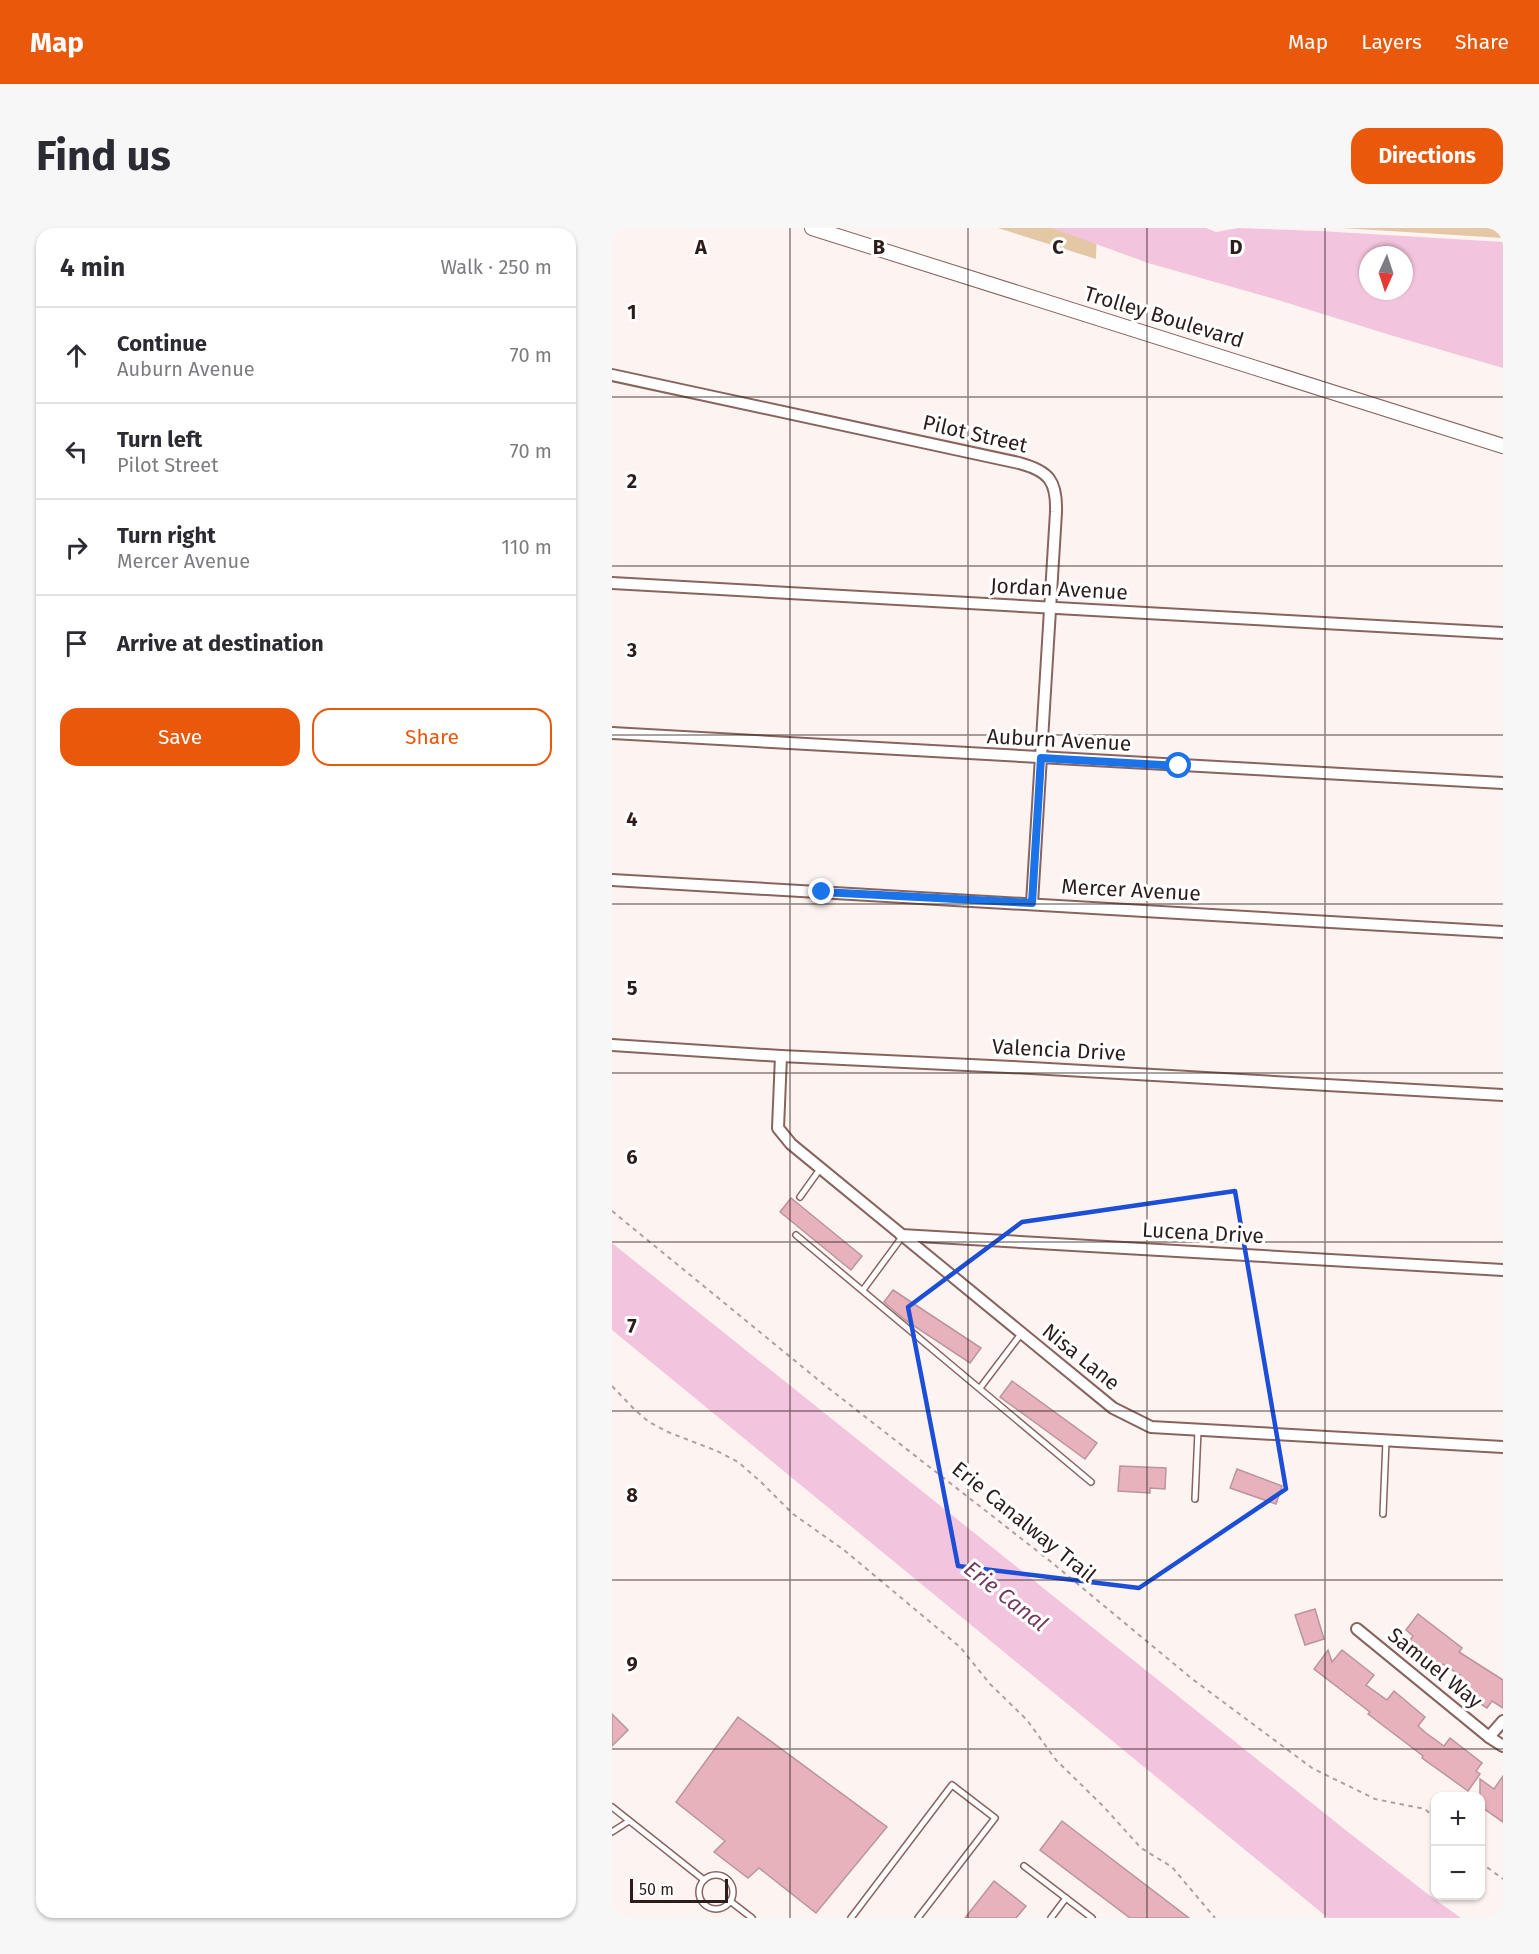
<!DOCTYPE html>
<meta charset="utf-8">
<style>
:root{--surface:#fff;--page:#f7f7f7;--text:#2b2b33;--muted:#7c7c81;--line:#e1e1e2;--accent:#ea580c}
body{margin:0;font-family:"Fira Sans",sans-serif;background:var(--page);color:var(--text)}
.controls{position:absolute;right:18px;bottom:18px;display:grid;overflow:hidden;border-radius:12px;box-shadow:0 2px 4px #0004}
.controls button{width:54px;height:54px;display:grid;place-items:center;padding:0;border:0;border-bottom:2px solid var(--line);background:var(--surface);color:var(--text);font:30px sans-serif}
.compass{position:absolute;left:747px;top:18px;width:54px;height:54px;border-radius:50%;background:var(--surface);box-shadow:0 2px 4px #0004;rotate:183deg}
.scale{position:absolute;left:18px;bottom:15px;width:98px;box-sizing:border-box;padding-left:6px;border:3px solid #2c1d1a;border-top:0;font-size:16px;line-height:21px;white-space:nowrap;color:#2c1d1a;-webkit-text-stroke:4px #fff;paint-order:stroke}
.stop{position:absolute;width:18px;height:18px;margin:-14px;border:4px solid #1a73e8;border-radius:50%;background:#fff}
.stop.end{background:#1a73e8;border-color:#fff;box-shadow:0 2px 6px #0008}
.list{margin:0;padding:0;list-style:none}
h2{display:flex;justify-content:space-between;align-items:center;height:78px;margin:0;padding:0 24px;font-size:26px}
h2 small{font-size:20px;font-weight:400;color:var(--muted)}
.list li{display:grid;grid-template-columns:39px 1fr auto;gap:18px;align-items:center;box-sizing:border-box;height:96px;padding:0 24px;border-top:2px solid var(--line)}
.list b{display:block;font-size:22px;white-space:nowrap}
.list p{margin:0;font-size:20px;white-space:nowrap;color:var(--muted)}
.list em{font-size:20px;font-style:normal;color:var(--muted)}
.actions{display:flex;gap:12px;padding:18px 24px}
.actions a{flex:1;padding:14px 0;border:2px solid var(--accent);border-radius:18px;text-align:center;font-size:21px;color:var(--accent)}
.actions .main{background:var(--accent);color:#fff}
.icon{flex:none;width:33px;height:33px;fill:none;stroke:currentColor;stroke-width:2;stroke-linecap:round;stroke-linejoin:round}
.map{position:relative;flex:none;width:891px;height:1690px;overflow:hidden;border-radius:18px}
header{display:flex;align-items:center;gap:36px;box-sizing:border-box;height:84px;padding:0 30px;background:var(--accent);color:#fff}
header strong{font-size:28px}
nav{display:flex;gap:33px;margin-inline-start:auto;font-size:21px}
.intro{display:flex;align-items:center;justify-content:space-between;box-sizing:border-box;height:144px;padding:0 36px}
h1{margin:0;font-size:42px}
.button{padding:15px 27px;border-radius:18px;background:var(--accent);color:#fff;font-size:21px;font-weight:700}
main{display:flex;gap:36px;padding:0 36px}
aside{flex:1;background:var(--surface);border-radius:18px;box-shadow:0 2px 4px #0004}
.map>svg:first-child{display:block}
</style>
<header>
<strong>Map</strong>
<nav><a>Map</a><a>Layers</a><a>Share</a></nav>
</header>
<div class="intro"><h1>Find us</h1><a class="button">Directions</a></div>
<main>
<aside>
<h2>4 min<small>Walk · 250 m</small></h2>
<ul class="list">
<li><svg class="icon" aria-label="ahead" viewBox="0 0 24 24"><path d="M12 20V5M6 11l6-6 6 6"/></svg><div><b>Continue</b><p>Auburn Avenue</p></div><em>70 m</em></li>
<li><svg class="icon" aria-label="left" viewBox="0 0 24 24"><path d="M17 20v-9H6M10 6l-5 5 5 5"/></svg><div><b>Turn left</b><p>Pilot Street</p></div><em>70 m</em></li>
<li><svg class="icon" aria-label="right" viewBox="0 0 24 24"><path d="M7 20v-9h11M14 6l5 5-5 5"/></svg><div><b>Turn right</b><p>Mercer Avenue</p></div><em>110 m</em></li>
<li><svg class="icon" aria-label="arrive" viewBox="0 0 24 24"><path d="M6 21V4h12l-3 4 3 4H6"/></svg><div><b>Arrive at destination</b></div></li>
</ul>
<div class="actions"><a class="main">Save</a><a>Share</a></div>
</aside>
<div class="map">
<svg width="891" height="1690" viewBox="0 0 891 1690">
<rect width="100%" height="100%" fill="#fdf4f2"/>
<g fill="#e4c8a6">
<path d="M386,0H485L484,31Z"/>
<path d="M729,0H891V10Z"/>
</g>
<g fill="#f3c4dd" fill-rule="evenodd">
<path d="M440,0H594L604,4L626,0L708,3L891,14V140L778,107L666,72L536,35ZM756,27H792V63H756Z"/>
<path d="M0,1015L731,1600L817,1667L849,1690H716L0,1102Z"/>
</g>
<g fill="#e7b2bb" stroke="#bc949b" stroke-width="1.5">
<path d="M179,970L250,1028L239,1042L168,984Z"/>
<path d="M281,1062L369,1120L358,1135L293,1092L272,1074Z"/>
<path d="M400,1153L485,1215L473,1231L388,1169Z"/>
<path d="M508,1238L554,1240L553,1261L538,1260V1265L506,1263Z"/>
<path d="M625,1241L670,1258L664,1276L618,1260Z"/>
<path d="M703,1381L712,1411L693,1417L683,1387Z"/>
<path d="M806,1386L850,1420L847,1424L891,1452V1480L880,1473L875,1480L861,1471L863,1469L842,1456L848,1447L831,1436L827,1442L795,1416L801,1408L794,1402Z"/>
<path d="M716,1422L720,1434L730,1422L762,1447L754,1457L775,1472L782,1463L813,1489L806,1498L814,1505L832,1518L838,1510L870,1535L864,1543L868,1546L856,1563L810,1530L811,1528L756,1486L758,1484L702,1441Z"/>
<path d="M0,1486L16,1502L0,1518Z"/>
<path d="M126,1489L275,1599L204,1685L147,1640L136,1650L102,1624L113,1613L64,1574Z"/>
<path d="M891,1548V1594L868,1578V1551L882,1561Z"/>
<path d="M450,1593L577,1690H518L428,1622Z"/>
<path d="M382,1653L414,1678L404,1690H353Z"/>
</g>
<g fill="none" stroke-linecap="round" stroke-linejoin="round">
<defs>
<g id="service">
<path d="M188,969L208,941"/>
<path d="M184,1007L479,1254"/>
<path d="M251,1062L290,1009"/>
<path d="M368,1160L409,1106"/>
<path d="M583,1271L586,1203"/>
<path d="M771,1286L774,1213"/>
<path d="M0,1579L92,1652"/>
<path d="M0,1604L17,1593"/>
<path d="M412,1638L480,1690"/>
<circle cx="104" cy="1664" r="17"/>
<path d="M118,1673L140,1690"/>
<path d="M239,1690L340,1557L383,1590L306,1690"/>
<path d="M439,1690L454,1670"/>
</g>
<g id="minor">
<path d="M0,147L407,235C437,243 445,253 444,284L420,675"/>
<path d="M0,355L891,405"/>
<path d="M0,505L891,555"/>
<path d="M0,652L891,704"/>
<path d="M0,817L169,828L419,840L891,867"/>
<path d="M169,828L166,900L179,916L501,1180L539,1199L891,1219"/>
<path d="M289,1007L891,1042"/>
<path d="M745,1401L877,1509"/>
<path d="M891,1493L877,1509L891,1518"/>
</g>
<path id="tertiary" d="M200,0L891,218"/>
</defs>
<use href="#service" stroke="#89645e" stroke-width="8"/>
<use href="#minor" stroke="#89645e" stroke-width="14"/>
<use href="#tertiary" stroke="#89645e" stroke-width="16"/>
<g stroke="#aea2a0" stroke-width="2" stroke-dasharray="4.5 4.5" stroke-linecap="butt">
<path d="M0,983L215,1159L438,1333L579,1450L700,1540L763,1571L813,1581L824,1591"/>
<path d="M0,1158L23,1182L37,1194L56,1204L105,1223L126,1234L149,1254L181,1286L232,1322L348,1419L378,1456L415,1492L444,1532L491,1578L529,1620L560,1639L603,1690"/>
<path d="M868,1634L891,1651"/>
</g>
<use href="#service" stroke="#fff" stroke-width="5"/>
<use href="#minor" stroke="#fff" stroke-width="10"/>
<use href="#tertiary" stroke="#fff" stroke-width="14"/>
</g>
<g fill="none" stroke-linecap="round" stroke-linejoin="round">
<path stroke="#1a73e8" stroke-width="8" d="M210,664L420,675L429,530L567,538"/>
</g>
<path fill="none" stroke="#1d4ed8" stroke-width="4.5" stroke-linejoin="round" d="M623,963L674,1261L527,1360L346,1338L296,1079L410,994Z"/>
<path fill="none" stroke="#2c1d1a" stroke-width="1.5" stroke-opacity="0.55" d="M178,0V1690M356,0V1690M535,0V1690M713,0V1690M0,169H891M0,338H891M0,507H891M0,676H891M0,845H891M0,1014H891M0,1183H891M0,1352H891M0,1521H891"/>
<g text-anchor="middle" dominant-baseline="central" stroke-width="6" stroke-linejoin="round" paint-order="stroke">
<g font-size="21" fill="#2c1d1a" stroke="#fff">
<text transform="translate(552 89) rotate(17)">Trolley Boulevard</text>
<text transform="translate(363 206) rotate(13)">Pilot Street</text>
<text transform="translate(447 361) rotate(3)">Jordan Avenue</text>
<text transform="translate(447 512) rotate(3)">Auburn Avenue</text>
<text transform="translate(519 662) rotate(3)">Mercer Avenue</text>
<text transform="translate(447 822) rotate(3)">Valencia Drive</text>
<text transform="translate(591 1005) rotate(3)">Lucena Drive</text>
<text transform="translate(469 1129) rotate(39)">Nisa Lane</text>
<text transform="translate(412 1294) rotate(39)">Erie Canalway Trail</text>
<text transform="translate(823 1440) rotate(39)">Samuel Way</text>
</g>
<g font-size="22" font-style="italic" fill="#733a5b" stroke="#fff">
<text transform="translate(394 1368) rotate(38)">Erie Canal</text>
</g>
</g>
<g font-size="20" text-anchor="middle" font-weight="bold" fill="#2c1d1a" stroke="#fff" stroke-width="6" stroke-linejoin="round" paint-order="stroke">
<text x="89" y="26">A</text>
<text x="267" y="26">B</text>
<text x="446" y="26">C</text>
<text x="624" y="26">D</text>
<text x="20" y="91">1</text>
<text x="20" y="260">2</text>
<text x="20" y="429">3</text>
<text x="20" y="598">4</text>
<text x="20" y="767">5</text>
<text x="20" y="936">6</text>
<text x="20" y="1105">7</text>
<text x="20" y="1274">8</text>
<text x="20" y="1443">9</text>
</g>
</svg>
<div class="controls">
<button>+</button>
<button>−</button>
</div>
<svg class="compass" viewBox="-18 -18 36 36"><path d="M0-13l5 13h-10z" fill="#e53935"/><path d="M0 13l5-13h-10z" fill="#7c7c81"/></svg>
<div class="scale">50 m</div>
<div class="stop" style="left:567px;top:538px"></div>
<div class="stop end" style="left:210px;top:664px"></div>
</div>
</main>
